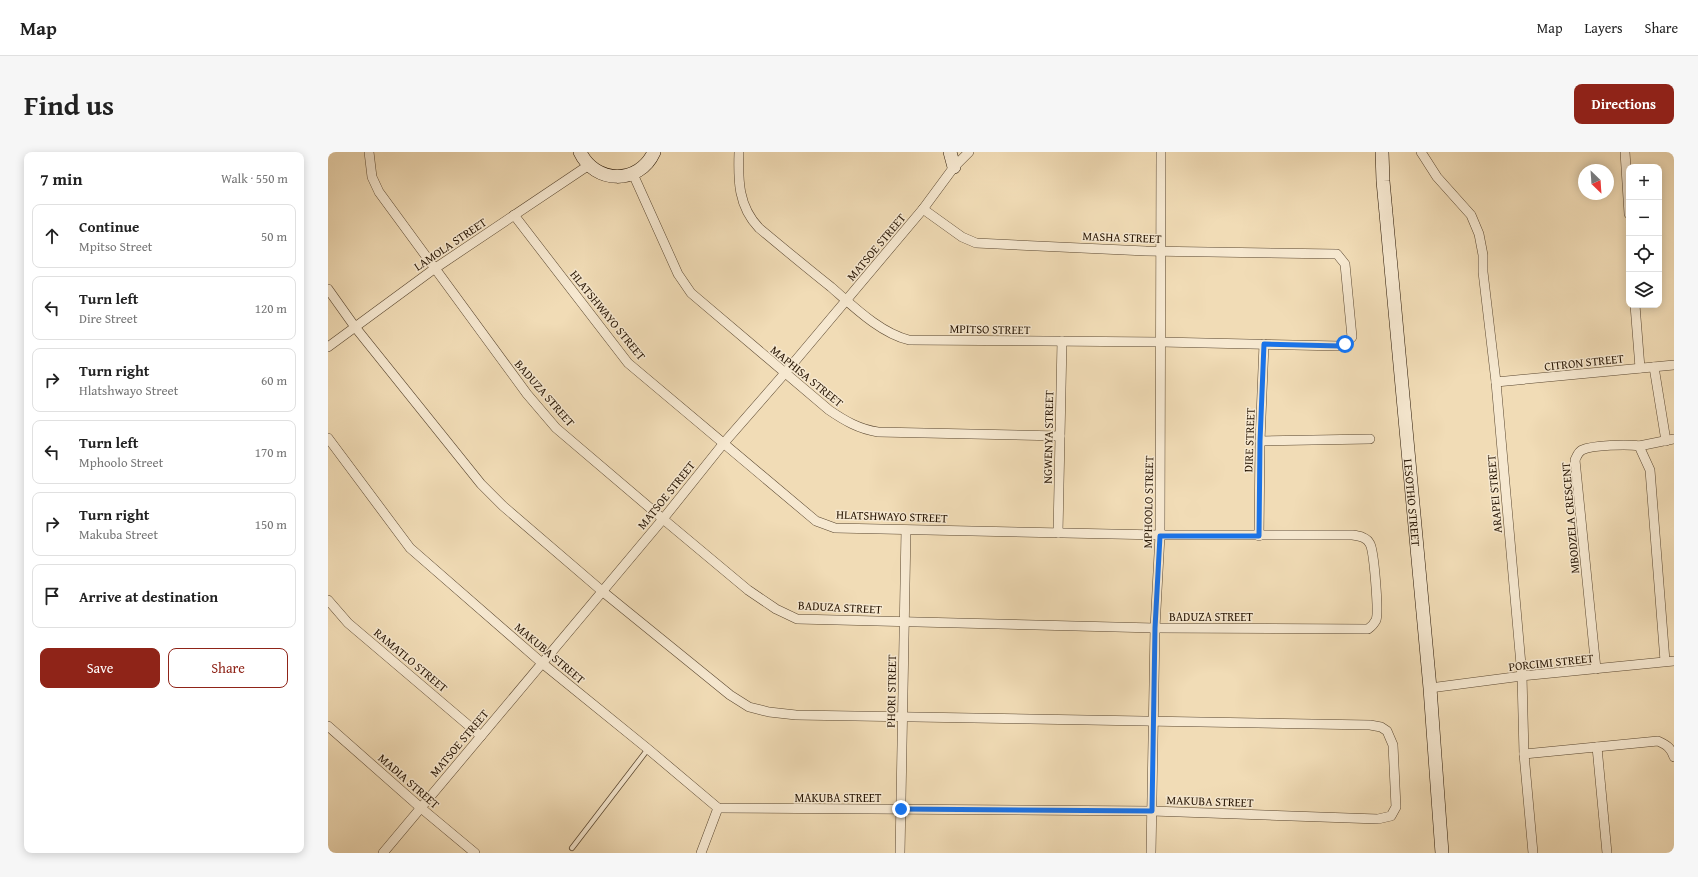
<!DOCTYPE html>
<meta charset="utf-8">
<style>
:root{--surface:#fff;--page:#f6f6f6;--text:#222;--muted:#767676;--line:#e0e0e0;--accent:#8f2418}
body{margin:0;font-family:"Gentium Book Plus",serif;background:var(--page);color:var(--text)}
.controls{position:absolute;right:12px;top:12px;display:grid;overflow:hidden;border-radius:8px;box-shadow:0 2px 10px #0003}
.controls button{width:36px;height:36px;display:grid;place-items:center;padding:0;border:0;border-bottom:1px solid var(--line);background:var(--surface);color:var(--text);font:20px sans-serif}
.compass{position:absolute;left:1250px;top:12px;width:36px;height:36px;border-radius:50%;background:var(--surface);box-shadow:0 2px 10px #0003;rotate:155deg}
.stop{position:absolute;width:12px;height:12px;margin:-9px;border:3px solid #1a73e8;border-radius:50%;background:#fff}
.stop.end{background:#1a73e8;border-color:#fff;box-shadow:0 1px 4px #0008}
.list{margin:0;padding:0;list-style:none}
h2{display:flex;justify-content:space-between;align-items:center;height:52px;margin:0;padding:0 16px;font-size:17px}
h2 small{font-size:13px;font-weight:400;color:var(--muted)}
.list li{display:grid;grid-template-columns:26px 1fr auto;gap:12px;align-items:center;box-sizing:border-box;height:64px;margin:0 8px 8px;padding:0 8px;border:1px solid var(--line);border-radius:8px}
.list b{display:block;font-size:15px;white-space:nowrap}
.list p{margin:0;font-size:13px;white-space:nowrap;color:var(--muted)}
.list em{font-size:13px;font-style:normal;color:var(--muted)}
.actions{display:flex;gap:8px;padding:12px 16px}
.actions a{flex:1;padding:9px 0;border:1px solid var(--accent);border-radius:8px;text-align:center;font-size:14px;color:var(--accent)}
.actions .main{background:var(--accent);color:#fff}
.icon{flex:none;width:22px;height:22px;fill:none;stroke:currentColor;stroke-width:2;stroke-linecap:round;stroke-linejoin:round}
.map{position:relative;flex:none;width:1346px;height:701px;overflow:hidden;border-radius:8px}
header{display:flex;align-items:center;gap:24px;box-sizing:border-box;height:56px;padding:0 20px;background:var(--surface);border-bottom:1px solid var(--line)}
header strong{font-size:19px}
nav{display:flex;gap:22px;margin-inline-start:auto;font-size:14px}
.intro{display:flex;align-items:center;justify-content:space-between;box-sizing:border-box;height:96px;padding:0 24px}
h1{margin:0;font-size:28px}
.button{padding:10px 18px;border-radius:8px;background:var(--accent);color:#fff;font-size:14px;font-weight:700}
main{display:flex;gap:24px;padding:0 24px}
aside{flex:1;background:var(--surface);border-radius:8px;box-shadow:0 2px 10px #0003}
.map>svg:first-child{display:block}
</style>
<header>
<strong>Map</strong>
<nav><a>Map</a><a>Layers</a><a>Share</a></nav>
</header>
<div class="intro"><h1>Find us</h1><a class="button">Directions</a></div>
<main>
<aside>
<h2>7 min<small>Walk · 550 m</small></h2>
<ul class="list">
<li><svg class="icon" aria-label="ahead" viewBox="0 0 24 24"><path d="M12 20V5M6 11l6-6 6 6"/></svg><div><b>Continue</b><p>Mpitso Street</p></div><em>50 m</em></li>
<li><svg class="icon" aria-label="left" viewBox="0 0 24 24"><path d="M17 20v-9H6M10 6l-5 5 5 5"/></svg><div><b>Turn left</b><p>Dire Street</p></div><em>120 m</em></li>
<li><svg class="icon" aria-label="right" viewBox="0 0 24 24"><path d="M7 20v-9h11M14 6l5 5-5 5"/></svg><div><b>Turn right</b><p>Hlatshwayo Street</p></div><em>60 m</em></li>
<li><svg class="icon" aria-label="left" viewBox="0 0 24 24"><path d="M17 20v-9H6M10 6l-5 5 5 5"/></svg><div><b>Turn left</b><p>Mphoolo Street</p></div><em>170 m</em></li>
<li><svg class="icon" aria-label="right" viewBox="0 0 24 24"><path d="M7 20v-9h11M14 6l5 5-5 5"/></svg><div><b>Turn right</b><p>Makuba Street</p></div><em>150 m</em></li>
<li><svg class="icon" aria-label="arrive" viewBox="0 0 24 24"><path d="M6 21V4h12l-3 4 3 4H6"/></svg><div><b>Arrive at destination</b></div></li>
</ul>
<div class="actions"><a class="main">Save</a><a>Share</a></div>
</aside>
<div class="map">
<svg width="1346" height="701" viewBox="0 0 1346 701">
<rect width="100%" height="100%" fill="#f1dcb6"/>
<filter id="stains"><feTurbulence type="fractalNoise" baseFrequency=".005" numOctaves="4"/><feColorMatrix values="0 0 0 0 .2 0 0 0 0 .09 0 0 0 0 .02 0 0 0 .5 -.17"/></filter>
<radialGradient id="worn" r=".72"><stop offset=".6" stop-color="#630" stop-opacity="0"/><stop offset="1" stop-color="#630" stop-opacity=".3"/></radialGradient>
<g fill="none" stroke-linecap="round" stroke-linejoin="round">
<defs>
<path id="lane" d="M244,696L320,597"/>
<g id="street">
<path d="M41,0L44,25L51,40L199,242L228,276L335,367L420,438L448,457L469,467L827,476L1040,477C1043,475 1046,472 1048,468C1051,461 1046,399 1042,392C1039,385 1031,384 1024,383H832L507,376L488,369L300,211L186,63"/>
<path d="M411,0C410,28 410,54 431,76C455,96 479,116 503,135C525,154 552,181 581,188L833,190L1012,194L1017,192L1024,185L1017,112L1009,102L818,99L648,91L634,85L595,57"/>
<path d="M1093,0L1109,25L1143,63L1151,82L1155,103V120L1168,230L1194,524L1196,602L1205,701"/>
<path d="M1297,0L1301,62"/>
<path d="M305,22L350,122L363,141L501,258C517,269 531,277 550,280L732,284"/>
<path d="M0,137L27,175L153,332L175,354L274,439L402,543L421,555L441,560L468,563L1042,573L1053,575L1059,579L1065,593L1068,655L1063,664L1050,667L824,659L390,656L320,597L214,511L82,396L0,286"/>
<path d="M1307,153L1312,216"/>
<path d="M0,195L106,117L261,13"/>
<path d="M1326,215L1338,289"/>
<path d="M1168,230L1346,213"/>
<path d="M932,289L1042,287"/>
<path d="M1311,294L1346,287"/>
<path d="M730,381L734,189"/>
<path d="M931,384L932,289L936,192"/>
<path d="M0,448L20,471L153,584"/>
<path d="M1268,517L1247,308C1249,304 1250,300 1254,298C1264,293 1300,292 1311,294L1322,318L1337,509"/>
<path d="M1102,536L1194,524L1346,509"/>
<path d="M0,574L93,656L147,701"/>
<path d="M1269,595L1279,701"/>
<path d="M1196,602L1330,589C1339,593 1343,596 1346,605"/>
<path d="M55,701L335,367L395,292L457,221L595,57L626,15L641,0"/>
<path d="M373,701L390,656"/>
<path d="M572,701L578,378"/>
<path d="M823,701L827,476L832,383L833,0"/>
</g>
<g id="secondary">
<path d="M252,0C267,32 311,33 326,0"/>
<path d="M622,0L626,15"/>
<path id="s1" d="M1054,0L1055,29L1102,536L1114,701"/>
</g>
</defs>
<use href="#lane" stroke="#5a4730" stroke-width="6"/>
<use href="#street" stroke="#5a4730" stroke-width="10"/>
<use href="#secondary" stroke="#271503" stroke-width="14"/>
<use href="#lane" stroke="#f6e8d0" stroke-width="4.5"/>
<use href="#street" stroke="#f6e8d0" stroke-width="9"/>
<use href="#secondary" stroke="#f6e8d0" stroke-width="13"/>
</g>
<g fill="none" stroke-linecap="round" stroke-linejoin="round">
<path stroke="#1a73e8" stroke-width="5" d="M573,657L824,659L827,476L832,384H931L932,289L936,192L1012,194L1017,192"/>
</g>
<g text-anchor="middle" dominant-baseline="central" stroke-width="3" stroke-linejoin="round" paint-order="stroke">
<g font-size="12" fill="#271503" stroke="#f6e8d0">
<text transform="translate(794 85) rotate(2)">MASHA STREET</text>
<text transform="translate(122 92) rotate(-34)">LAMOLA STREET</text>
<text transform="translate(548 95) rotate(-50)">MATSOE STREET</text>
<text transform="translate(280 163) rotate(51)">HLATSHWAYO STREET</text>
<text transform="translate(662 177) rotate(1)">MPITSO STREET</text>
<text transform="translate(1256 210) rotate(-6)">CITRON STREET</text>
<text transform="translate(479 224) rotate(39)">MAPHISA STREET</text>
<text transform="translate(217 241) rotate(49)">BADUZA STREET</text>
<text transform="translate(720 285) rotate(-89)">NGWENYA STREET</text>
<text transform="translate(921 288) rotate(-88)">DIRE STREET</text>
<text transform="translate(1166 342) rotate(-95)">ARAPEI STREET</text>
<text transform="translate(338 343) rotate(-51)">MATSOE STREET</text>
<text transform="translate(820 350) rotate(-89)">MPHOOLO STREET</text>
<text stroke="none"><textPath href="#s1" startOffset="352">LESOTHO STREET</textPath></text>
<text transform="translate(564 364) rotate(2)">HLATSHWAYO STREET</text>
<text transform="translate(1242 366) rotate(-95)">MBODZELA CRESCENT</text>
<text transform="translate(512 455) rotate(3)">BADUZA STREET</text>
<text x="883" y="464">BADUZA STREET</text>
<text transform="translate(222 501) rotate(40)">MAKUBA STREET</text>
<text transform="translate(83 508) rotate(40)">RAMATLO STREET</text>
<text transform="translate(1223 510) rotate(-6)">PORCIMI STREET</text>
<text transform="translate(563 539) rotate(-89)">PHORI STREET</text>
<text transform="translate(131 591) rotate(-50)">MATSOE STREET</text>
<text transform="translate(81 629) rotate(41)">MADIA STREET</text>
<text x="510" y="645">MAKUBA STREET</text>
<text transform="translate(882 649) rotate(2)">MAKUBA STREET</text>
</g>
</g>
<rect width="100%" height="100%" filter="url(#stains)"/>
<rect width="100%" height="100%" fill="url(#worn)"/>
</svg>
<div class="controls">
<button>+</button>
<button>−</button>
<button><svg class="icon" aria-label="locate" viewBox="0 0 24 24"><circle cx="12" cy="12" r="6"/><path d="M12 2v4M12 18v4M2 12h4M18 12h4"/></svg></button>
<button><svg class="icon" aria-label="layers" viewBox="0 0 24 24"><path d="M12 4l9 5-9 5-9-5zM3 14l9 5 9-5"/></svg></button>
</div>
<svg class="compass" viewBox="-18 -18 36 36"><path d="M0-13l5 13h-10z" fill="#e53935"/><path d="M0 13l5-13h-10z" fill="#767676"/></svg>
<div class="stop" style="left:1017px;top:192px"></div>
<div class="stop end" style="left:573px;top:657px"></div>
</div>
</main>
